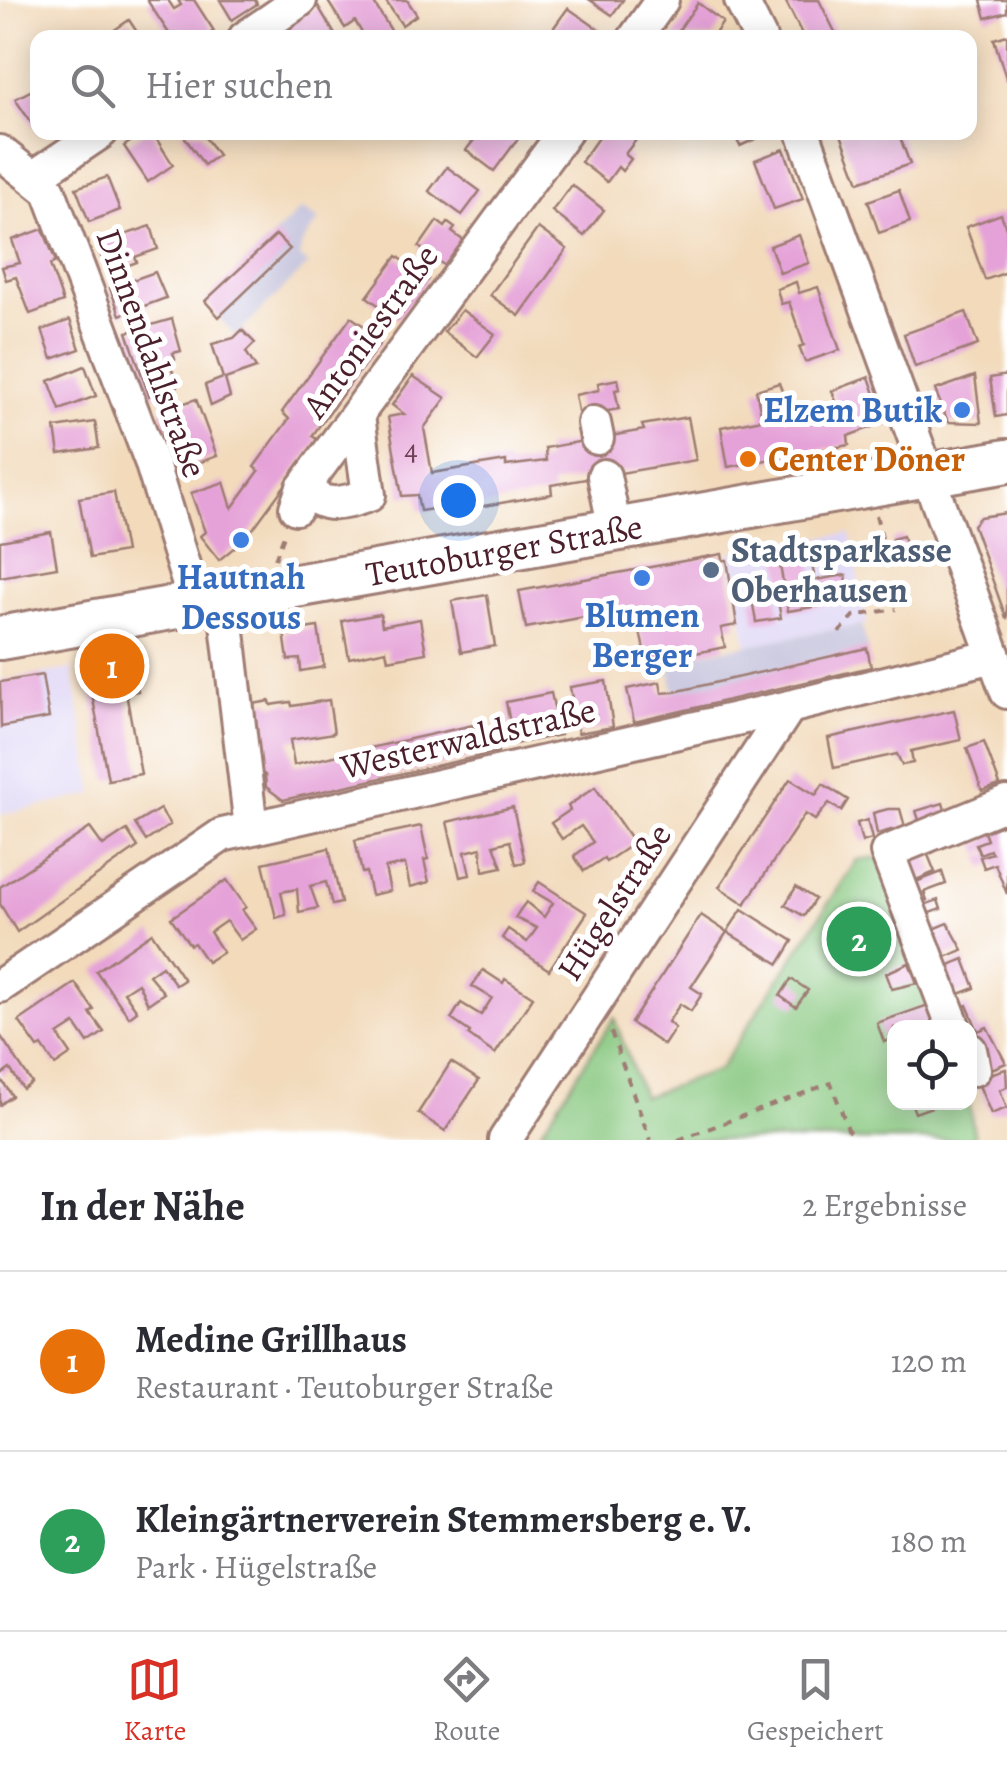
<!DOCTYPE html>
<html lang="de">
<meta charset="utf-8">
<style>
:root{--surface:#fff;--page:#f2f2f3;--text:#2b2b33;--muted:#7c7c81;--line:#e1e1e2;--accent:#d93025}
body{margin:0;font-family:Alegreya,serif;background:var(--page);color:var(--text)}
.controls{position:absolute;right:30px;bottom:30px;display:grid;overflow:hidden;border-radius:20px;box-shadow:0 5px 25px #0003}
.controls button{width:90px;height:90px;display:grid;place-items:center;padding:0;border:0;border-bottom:2px solid var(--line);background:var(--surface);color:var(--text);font:50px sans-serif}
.you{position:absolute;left:458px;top:500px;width:35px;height:35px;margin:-25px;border:8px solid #fff;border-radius:50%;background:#1a73e8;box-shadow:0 0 0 15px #1a73e833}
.badge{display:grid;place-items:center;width:65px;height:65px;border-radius:50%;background:var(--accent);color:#fff;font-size:32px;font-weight:700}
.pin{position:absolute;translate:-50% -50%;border:5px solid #fff;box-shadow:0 2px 10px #0006}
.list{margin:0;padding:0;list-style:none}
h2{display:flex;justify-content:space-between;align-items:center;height:130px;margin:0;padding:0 40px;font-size:42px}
h2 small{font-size:32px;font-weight:400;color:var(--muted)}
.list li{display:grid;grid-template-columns:65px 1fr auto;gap:30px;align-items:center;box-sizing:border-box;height:180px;padding:0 40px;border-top:2px solid var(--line)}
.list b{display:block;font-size:38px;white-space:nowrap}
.list p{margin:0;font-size:32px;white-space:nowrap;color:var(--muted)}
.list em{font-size:32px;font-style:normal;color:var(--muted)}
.icon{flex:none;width:55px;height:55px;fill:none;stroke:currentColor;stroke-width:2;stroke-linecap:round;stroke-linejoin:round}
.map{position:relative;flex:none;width:1007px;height:1140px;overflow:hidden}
.search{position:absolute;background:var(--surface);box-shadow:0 5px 25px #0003;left:30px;right:30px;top:30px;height:110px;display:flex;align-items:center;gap:25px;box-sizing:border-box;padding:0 35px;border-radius:20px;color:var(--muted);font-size:38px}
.sheet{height:490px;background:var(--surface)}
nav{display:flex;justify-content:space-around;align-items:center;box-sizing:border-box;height:140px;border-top:2px solid var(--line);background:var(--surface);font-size:28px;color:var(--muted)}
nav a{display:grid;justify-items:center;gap:5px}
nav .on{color:var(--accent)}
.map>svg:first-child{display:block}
</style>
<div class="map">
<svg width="1007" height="1140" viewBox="0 0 1007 1140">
<rect width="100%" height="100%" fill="#fff"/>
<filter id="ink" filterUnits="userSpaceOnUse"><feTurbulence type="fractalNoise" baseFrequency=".01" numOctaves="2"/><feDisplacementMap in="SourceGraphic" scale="20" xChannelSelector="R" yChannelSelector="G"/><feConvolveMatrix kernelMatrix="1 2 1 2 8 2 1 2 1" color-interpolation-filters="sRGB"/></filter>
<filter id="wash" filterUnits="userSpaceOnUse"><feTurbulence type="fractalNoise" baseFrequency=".0048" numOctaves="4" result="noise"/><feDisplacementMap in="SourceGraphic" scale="40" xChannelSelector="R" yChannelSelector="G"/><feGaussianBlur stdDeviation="2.25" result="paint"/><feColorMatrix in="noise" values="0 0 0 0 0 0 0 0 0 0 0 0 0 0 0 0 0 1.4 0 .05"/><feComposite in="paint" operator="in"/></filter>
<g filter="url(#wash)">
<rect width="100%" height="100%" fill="#f2dabb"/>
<g fill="#ded5f5">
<path d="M850,533L867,624L747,645L729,552Z"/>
<path d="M72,669L94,794L0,815V681Z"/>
</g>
<g fill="#c3c1db">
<path d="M301,209L319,220L302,244L299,257L309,264L235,336L206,301Z"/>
<path d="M862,625L867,648L674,692L668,659Z"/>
</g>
<path fill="#87c77f" stroke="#687355" stroke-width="2.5" d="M881,857L947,1027L894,1028V1102L969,1103L975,1140H535L614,1018L643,1097L719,1070L857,860Z"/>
<g id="blocks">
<g fill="#e5a2d8">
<path d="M147,0H168L174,9L181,5L178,0H194L214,31L204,38H172Z"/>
<path d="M220,0H255L257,4L232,20Z"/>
<path d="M327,0H372L392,32L383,38H365L355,21L345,28Z"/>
<path d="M385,0H407L417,15L402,25Z"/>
<path d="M590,0H623L612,15Z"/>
<path d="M785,0H819L838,38H804Z"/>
<path d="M981,0H1007V12L986,18Z"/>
<path d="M698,3L723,22L712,38H673Z"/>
<path d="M318,6L337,38H288L282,28Z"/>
<path d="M568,8L601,31L596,38H563L552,30Z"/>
<path d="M129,20L141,38H113L110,33Z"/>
<path d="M1007,35V77L1006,78L994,39Z"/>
<path d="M38,87V125L34,127L15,99Z"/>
<path d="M145,132H152L173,165L148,182L124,146Z"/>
<path d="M181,132H201L218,155L204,165Z"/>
<path d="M488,132H523L494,171L466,150L479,134L484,138Z"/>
<path d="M602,132H642L625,154L631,159L622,171L618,167L607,182L581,162Z"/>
<path d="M733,132H771L740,146Z"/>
<path d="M840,132H898L910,164L859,182Z"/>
<path d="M784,149L803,199L774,209L755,160Z"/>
<path d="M447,167L480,191L462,215L429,191Z"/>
<path d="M107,177L120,210L89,222L76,188Z"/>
<path d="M572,185L604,210L584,236L552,211Z"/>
<path d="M899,190L910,222L879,233L868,201Z"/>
<path d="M1001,214L1007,230V272L985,280L966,227Z"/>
<path d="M437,221L445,227L448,223L455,228L452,232L464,241L445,266L419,247Z"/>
<path d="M151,226L158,249L135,257L137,262L107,273L97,244Z"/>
<path d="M538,228L567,249L519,316L490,295Z"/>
<path d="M43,229L56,262L50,265L63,302L30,314L16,277L6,280L2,267L20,263L12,240Z"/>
<path d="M276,235L290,249L219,317L205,301Z"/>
<path d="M799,235L809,263L780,273L770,246Z"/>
<path d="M397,256L428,279L398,319L367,297Z"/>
<path d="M155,272L166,298L120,315L110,288Z"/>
<path d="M796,282L799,293L818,287L840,350L805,362L799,347L804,345L789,302L781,304L777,289Z"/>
<path d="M462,310L495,334L477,357L444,332Z"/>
<path d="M966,312L978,345L915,367L904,334Z"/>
<path d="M351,317L383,339L312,436L318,440L247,537L219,560L200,536L205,532L191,493L224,482L232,508L259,471L254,467L289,419L282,412Z"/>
<path d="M172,319L181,351L173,353L175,359L169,361L178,386L149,396L127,332Z"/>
<path d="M70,320L80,349L52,359L42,330Z"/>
<path d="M242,330L255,343L246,352L256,368L225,379L230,397L211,406L205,385L223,378L212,344L234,338Z"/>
<path d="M85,366L96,396L60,410L49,381Z"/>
<path d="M1007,375V415L996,417L990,378Z"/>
<path d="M413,376L446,398L424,428L432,473L506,461V466L546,461L545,448L644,430L642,425L688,417L696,460L551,485L552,494L472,508L471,503L420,511L417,495L402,496L388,417L404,414L392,405Z"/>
<path d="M975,376L981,423L948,422L935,390Z"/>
<path d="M869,377L885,422L848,436L849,445L728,467L721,427L762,419L756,390L779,383L791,414L802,418L840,412L832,391Z"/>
<path d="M618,379L620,389L615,390L619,409L579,416L575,395L599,390L598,383Z"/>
<path d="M196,399L217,456L182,469L161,411Z"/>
<path d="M95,422L99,448L59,454L55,428Z"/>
<path d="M114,492L125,552L90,558L79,498Z"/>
<path d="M1007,513V618H1006L973,525L980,517Z"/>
<path d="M51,532L57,567L0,577V541Z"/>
<path d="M903,536L910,563L897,565L892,539Z"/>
<path d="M808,543L815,580L846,575L850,601L788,611L777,548Z"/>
<path d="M722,554L723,560H727L737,625L721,628L725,647L647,663L639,627L627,609L526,628L519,591Z"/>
<path d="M487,595L495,646L461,652L452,601Z"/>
<path d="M777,595L781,618L756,622L752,599Z"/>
<path d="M380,614L382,626L420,619L426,653L388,660L386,650L349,658L342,621Z"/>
<path d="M318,627L324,667L301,671L300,659L288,660L284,632Z"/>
<path d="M867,648L871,667L634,722L627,689L660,682L662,693L674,692Z"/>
<path d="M132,658L138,691L126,693L141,774L108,780L87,667Z"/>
<path d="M42,675L49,718L1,727L0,682Z"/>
<path d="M606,681L613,727L578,733L570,687Z"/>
<path d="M551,693L560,735L514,744L506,702Z"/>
<path d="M329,700L334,733L290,740L294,765L473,725L475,735L493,731L498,752L283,800L266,787L265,775L260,772L253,704L270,701L271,705L291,702L292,706Z"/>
<path d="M954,710L961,740L911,751L913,763L902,765L897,754L834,768L828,738Z"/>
<path d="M984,742L1000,785L982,791L967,748Z"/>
<path d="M790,779L816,795L823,784L848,800L841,811L829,803L815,820L805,814L745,904L719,887Z"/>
<path d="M595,787L634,843L606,862L604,858L584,871L574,856L593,842L581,826L562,839L551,823L570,810L568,806Z"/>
<path d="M943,803L948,821L922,829L916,811Z"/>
<path d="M513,807L525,862L516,864L510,841L494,845L502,867L483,871L481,848L465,852L470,875L460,877L447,822Z"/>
<path d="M160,809L170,825L146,841L135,824Z"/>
<path d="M888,809H900L905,827L895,842L891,830L877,834L873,813Z"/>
<path d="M867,820L872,839L862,842L857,823Z"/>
<path d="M1007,823V894L995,864L984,868L980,857L992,853L990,850L980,854L976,844L987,840L984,832Z"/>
<path d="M421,826L428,859L424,860L429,882L410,887L405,864L385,868L390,891L371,895L366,872L362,873L355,840Z"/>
<path d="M90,828L103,846L127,830L138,847L17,932L0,904V887Z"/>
<path d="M929,842L934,852L928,855L935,872L914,881L896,865Z"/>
<path d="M329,848L341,903L332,905L326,882L310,886L318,908L299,912L297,889L281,892L286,915L276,918L263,863Z"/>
<path d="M942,872L946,884L924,892L927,900L914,905L908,885Z"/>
<path d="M227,880L246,907L242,910L256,929L240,940L226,921L210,932L223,952L207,962L194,943L190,945L171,918Z"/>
<path d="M539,882L587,913L549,970L502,938L508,929L527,942L537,928L515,918L520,910L526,902L544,917L553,903L533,891Z"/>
<path d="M796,887L815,899L804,916L785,905Z"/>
<path d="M938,900L941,909L924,915L921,906Z"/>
<path d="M742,909L793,941L779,964L727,932Z"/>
<path d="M701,915L727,932L691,987L702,994L691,1011L680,1004L668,1022L675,1028L664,1045L631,1023Z"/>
<path d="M948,923L963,950L941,959L929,931Z"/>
<path d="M152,933L184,980L176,985L162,966L149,975L164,993L148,1004L138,983L124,992L137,1011L129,1017L96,971Z"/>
<path d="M964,959L975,988L949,998L937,970Z"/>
<path d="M909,963L917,983L892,989L886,973Z"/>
<path d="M483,970L503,983L505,979L533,997L495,1054L468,1035L470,1032L451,1019L461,1003L481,1015L492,998L472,986Z"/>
<path d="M791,979L808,990L796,1007L780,996Z"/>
<path d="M75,983L94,1010L90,1013L104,1032L88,1043L75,1024L58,1035L71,1054L55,1065L42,1046L38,1048L19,1021Z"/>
<path d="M931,1004L939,1028H894V1039L884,1042L877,1023Z"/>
<path d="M967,1005L978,1031L987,1027L1006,1063L982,1073L970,1043V1028L952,1011Z"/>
<path d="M0,1035L32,1083L23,1089L10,1069L0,1076Z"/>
<path d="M451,1062L479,1080L445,1131L418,1113Z"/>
<path d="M1006,1069L1007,1087L1000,1090L1007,1108L991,1114L976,1078Z"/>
<path d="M3,1082L12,1096L0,1105V1084Z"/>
<path d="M911,1102H943V1103L915,1113Z"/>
</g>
</g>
</g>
<g filter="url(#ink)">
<use href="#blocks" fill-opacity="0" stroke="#9e7c73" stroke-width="2.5"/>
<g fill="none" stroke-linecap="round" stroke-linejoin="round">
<defs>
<g id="minor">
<path d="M741,0L760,38"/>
<path d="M245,38L300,0"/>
<path d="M635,38L662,0"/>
<path d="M803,132L1007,692"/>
<path d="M0,152L49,191L151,461L195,604"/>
<path d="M34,177L101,132"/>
<path d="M594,423L597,438"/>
<path d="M604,476L615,530"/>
<path d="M303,488C325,510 342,504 369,495L358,416"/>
<path d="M296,508L303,488L565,132"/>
<path d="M224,598L251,828"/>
<path d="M0,986L222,835L789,707L994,656"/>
<path d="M954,1028L887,852L1007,803"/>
<path d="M970,1050L974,1069"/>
<path d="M505,1140L789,707"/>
</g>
<path id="major" d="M0,638L1007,461"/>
</defs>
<use href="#minor" stroke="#9e7c73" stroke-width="38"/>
<use href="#major" stroke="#9e7c73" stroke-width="48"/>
<g stroke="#9e7c73" stroke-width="4" stroke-dasharray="8 8" stroke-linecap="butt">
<path d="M876,515L883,542"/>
<path d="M275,559L286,530"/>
<path d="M839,633L854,616L896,609"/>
<path d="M611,1032L650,1140"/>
<path d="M678,1140L831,1083L852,1140"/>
</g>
<use href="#minor" stroke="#fff" stroke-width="32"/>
<use href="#major" stroke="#fff" stroke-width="42"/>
</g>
</g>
<g fill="#3f7fe0" stroke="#fff" stroke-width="4">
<circle cx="962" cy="410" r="10"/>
<circle cx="241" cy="540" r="10"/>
<circle cx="642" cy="578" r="10"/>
</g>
<circle fill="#e8710a" stroke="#fff" stroke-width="4" cx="748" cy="459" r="10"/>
<circle fill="#5c6f8a" stroke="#fff" stroke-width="4" cx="711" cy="570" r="10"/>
<g text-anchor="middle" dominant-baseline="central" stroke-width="10" stroke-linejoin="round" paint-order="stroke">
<g font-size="30" fill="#714056">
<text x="411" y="450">4</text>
</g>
<g font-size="35" fill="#4a1f2b" stroke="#fff">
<text transform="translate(370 331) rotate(-54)">Antoniestraße</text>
<text transform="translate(152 353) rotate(70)">Dinnendahlstraße</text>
<text transform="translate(504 550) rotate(-10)">Teutoburger Straße</text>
<text transform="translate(468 738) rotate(-13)">Westerwaldstraße</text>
<text transform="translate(614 902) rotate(-57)">Hügelstraße</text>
</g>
<g font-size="35" font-weight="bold" fill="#366cbe" stroke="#fff">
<text x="942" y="410" text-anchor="end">Elzem Butik</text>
<text x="241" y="577">Hautnah<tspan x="241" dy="40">Dessous</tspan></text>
<text x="642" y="615">Blumen<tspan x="642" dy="40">Berger</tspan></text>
</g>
<g font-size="35" font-weight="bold" fill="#c56008" stroke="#fff" text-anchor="start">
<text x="768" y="459">Center Döner</text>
</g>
<g font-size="35" font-weight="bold" fill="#4e5e75" stroke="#fff" text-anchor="start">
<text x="731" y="550">Stadtsparkasse<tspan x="731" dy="40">Oberhausen</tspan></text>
</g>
</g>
</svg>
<div class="controls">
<button><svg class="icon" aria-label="locate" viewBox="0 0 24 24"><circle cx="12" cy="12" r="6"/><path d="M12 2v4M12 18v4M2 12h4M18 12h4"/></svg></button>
</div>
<div class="you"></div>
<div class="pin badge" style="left:112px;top:666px;background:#e8710a">1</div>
<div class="pin badge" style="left:859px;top:939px;background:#2e9e5b">2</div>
<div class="search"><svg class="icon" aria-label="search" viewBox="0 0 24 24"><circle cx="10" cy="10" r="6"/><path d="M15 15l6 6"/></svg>Hier suchen</div>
</div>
<section class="sheet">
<h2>In der Nähe<small>2 Ergebnisse</small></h2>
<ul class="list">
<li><span class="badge" style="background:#e8710a">1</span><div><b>Medine Grillhaus</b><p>Restaurant · Teutoburger Straße</p></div><em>120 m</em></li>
<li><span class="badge" style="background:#2e9e5b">2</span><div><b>Kleingärtnerverein Stemmersberg e. V.</b><p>Park · Hügelstraße</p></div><em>180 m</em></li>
</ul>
</section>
<nav>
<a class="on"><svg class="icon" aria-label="map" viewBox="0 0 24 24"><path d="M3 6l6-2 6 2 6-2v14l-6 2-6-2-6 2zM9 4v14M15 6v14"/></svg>Karte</a>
<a><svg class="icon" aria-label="directions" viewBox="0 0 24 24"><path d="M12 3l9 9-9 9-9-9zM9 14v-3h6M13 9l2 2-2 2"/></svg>Route</a>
<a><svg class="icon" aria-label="saved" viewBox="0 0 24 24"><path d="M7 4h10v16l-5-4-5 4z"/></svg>Gespeichert</a>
</nav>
